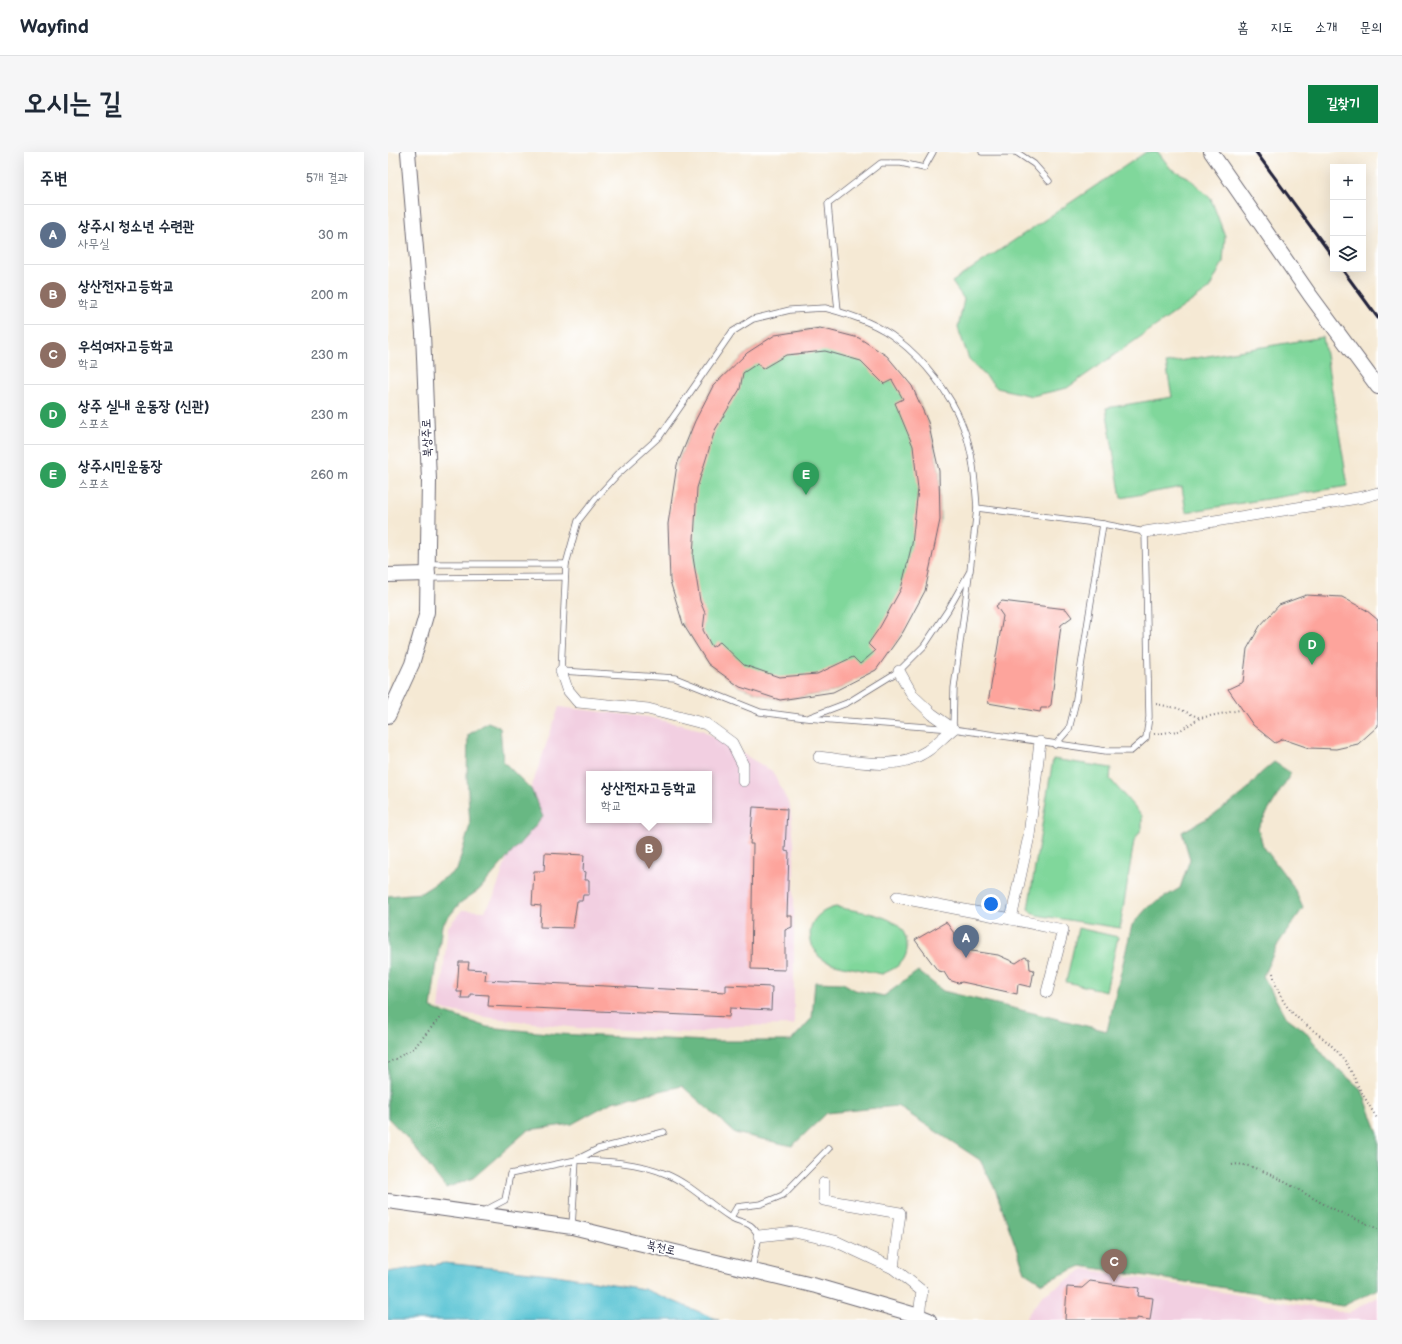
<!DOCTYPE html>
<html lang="ko">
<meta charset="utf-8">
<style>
:root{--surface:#fff;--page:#f6f6f7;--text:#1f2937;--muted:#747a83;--line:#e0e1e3;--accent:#0b8043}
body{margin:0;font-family:"Balsamiq Sans","Poor Story",sans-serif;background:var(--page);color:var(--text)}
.controls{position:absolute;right:12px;top:12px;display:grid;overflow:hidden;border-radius:0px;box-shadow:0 4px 16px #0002}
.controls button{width:36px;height:36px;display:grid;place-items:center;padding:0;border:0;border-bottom:1px solid var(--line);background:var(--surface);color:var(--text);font:20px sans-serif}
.you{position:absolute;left:603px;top:752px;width:14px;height:14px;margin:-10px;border:3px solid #fff;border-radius:50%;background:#1a73e8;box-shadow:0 0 0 6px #1a73e833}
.badge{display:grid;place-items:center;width:26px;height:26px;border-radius:50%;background:var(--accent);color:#fff;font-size:13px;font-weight:700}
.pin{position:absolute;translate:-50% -33px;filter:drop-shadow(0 1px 2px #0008)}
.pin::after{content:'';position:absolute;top:21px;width:14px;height:12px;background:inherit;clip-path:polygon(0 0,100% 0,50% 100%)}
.popup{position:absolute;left:198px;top:619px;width:126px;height:52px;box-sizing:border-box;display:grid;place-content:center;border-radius:0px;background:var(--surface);filter:drop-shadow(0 1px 3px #0005);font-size:13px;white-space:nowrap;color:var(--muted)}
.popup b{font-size:15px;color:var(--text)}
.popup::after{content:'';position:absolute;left:50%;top:100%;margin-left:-8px;border:8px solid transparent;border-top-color:var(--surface)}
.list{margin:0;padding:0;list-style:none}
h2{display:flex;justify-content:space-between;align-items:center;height:52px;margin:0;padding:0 16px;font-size:17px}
h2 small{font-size:13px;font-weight:400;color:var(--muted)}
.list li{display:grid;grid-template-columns:26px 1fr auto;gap:12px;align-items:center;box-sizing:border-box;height:60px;padding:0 16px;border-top:1px solid var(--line)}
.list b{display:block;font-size:15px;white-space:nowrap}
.list p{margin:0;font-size:13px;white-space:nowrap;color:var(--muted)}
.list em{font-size:13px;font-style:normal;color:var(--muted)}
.icon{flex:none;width:22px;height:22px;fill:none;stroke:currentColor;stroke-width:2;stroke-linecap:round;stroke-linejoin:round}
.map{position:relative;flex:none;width:990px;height:1168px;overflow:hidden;border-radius:0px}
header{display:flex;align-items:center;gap:24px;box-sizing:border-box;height:56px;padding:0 20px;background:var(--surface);border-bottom:1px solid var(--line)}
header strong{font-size:19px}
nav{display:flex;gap:22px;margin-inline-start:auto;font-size:14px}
.intro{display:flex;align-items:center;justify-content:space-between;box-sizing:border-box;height:96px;padding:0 24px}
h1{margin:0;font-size:28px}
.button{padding:10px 18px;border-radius:0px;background:var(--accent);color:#fff;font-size:14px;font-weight:700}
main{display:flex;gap:24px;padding:0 24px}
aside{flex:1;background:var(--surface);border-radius:0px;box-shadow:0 4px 16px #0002}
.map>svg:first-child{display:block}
</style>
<header>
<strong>Wayfind</strong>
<nav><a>홈</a><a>지도</a><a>소개</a><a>문의</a></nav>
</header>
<div class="intro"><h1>오시는 길</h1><a class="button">길찾기</a></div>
<main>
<aside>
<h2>주변<small>5개 결과</small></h2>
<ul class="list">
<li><span class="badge" style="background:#5c6f8a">A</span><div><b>상주시 청소년 수련관</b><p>사무실</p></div><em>30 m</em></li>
<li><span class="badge" style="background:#8d6e63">B</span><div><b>상산전자고등학교</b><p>학교</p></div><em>200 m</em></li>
<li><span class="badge" style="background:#8d6e63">C</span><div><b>우석여자고등학교</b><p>학교</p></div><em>230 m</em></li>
<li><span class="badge" style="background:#2e9e5b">D</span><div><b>상주 실내 운동장 (신관)</b><p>스포츠</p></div><em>230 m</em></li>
<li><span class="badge" style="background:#2e9e5b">E</span><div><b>상주시민운동장</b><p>스포츠</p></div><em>260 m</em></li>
</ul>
</aside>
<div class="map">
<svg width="990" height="1168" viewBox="0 0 990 1168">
<rect width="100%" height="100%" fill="#fff"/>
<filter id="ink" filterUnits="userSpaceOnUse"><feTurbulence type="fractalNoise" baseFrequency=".025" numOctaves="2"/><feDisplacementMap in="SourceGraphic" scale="8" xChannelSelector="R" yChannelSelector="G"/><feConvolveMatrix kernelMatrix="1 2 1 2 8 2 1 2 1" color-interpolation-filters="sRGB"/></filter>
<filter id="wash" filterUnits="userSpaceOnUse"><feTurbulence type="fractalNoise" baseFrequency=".012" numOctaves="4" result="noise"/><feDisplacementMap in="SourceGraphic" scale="16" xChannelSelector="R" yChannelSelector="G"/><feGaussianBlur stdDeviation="0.9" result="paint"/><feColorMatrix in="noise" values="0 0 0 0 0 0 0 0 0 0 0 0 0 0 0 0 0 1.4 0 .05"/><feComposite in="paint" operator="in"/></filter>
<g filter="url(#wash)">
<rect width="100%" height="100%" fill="#f5e9d4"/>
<g fill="#f2cfe1" fill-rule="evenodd">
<path d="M171,555L260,565L314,578L384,619L402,654L406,690V873L344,874L309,881L190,876L104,866L51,857L60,775L74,758L97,759L106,744ZM201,622H321V668H201Z"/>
<path d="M696,1117L960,1161L990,1145V1168H639L638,1165L654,1144Z"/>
</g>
<g fill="#80d79b" stroke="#517c6b">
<path d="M758,0H770L783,17L800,25L823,47L837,84L835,110L821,137L679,236L644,244L609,236L581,207L570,176L576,147L564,130Z"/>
<path d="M432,176L471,186L524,234L540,270L551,319L552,368L515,480L487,518L445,540L392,548L352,535L320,512L295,472L289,313L307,269L325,234L359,201L387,183Z"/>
<path d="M935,185L960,334L798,360L794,335L733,346L718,256L784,245L778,211Z"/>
<path d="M665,607L723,616L722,627L754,664V676L746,689L732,776L648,763L640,757Z"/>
<path d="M448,755C474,761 522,761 519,798C517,812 506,817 494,822C484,820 441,812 435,808C425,801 420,786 423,775C426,764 437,757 448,755Z"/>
<path d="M690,776L730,785L718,839L678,830Z"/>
</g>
<path fill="#68b883" stroke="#456d5f" d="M100,570L112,575L115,609L143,637L155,665L91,738L72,751L54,773L43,856L99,875L170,882L319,889H403L424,866L427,830L455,831L467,838L496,844L530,819L555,839L719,879L744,773L760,755L792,736L802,707L794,680L825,663L856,641L872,622L886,610L903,621L870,676L875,694L905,734L915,756L890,792L875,824L897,864L917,879L939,907L974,938L990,981V1137L955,1154L693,1114L654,1131L637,1120L607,1037L592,1008L509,954L439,961L404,994L347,981L294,934L224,950L184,972L140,978L85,1026L58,1036L19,986L0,966V744L33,741L69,718L82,673L79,625L80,583Z"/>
<path fill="#5ac4d4" stroke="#3e7388" d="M57,1111L162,1122L256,1137L331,1168H0V1120Z"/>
<g id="blocks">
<g fill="#fda49c" fill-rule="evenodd">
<path d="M432,176L471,186L499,204L524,234L540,270L551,319L552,368L537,439L515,480L488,518L445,540L392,548L352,535L320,512L295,472L282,429L280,372L289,313L307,269L325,234L359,201L387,183ZM437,199L473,209L496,232L504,228L515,247L507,251L525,294L530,337L524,392L513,437L492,475L480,492L487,499L472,512L465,505L429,522L391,525L356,513L332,490L324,495L315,478L317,461L312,449L305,405L309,336L327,278L352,237L355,221L370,211L374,217L398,203Z"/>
<path d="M918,443L954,445L978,458L990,468V574L970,592L948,597L921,596L895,587L887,591L865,573L840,537L855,530L859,497L872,474L891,453Z"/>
<path d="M614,449L678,457L684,465L673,473L663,553L659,556H653L652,560L600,551L615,464L608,454Z"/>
<path d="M365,655L399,657L397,699L401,700L399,764H404V775L397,778V818L363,817L365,692H362Z"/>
<path d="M157,701L196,703L195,719L198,720L197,728H201V743H195L194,749H189L185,776L152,775L153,754L144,753L146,719H156Z"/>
<path d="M558,770L578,798L610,803L628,811L637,805L641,807L642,817L646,818L643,835L630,832L629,842L574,830L570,831L561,828L556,820L550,819L527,788Z"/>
<path d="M71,810H81L80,817L98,818L97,828L338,840V833L384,835L383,858L342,856L341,865L100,854L101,843L82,842V846H73L74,840H69Z"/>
<path d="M702,1129L751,1136L750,1144L765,1146L762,1168L749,1166V1168H677L679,1135L694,1136Z"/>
</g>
</g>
</g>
<g filter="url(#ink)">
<use href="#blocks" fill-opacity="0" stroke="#6c6871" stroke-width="1"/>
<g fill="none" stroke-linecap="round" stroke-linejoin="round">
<defs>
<g id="service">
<path d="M594,0H628"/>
<path d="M628,0L646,12L661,29"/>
<path d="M437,156C461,162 490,172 510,188C535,207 563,242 574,272C585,298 587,328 589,356L715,372L757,380L761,565L758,586L743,599H718L565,577L418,566L372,560L287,526L173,519L178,412L190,369L208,346L229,323L272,284L344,180L365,167L402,158Z"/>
<path d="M450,159L440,52L493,11H513L536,16L545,0"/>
<path d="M40,412H178"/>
<path d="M40,426L177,425"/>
<path d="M422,565L459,551L511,519L536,494L560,458L582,419L589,356"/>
<path d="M565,577L566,536L581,423"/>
<path d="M667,593L681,577L687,553L715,372"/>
<path d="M94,1060L117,1048L122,1022L188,1008L210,997L276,980"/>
<path d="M343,1065L349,1055L373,1052L395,1043L441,996"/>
<path d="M184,1075L188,1008C218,1009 249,1010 278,1022C302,1032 320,1051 342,1065C357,1074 360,1066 371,1084L364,1117"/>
</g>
<g id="minor">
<path d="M757,380L934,352L975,345L990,341"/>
<path d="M173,519L179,537L190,550L260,557L318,572L344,591L355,613V629"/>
<path d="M431,605C466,609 508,620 539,599C548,593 556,584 565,577L544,562L525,544L511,519"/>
<path d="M509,745L623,767L641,684L652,590"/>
<path d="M623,767L675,778L659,840"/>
<path d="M436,1031V1048L512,1061L505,1116"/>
<path d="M371,1084L406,1080L447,1089L505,1116L534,1139L531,1164"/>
</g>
<g id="tertiary">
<path d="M823,0L922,143L990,235"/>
<path d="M0,423L40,422"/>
<path d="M0,564L24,512L39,460L41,328L35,181L20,0"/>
<path d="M0,1049L184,1075L428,1134L531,1164L541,1168"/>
</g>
</defs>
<use href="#service" stroke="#6c6871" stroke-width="7"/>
<use href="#minor" stroke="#6c6871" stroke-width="12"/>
<use href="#tertiary" stroke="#6c6871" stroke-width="16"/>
<g stroke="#6c6871" stroke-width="2" stroke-dasharray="1 3" stroke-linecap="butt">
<path d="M768,552L789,556L812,566"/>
<path d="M766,582L791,579L812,566L852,558"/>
<path d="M885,821C895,872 930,872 957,909C961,915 965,923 968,930C975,943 982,955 990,968"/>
<path d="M0,911L26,896L55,862"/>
<path d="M844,1013C866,1007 918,1044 940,1054C956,1063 974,1069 990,1077"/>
</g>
<use href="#service" stroke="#fff" stroke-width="5.5"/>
<use href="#minor" stroke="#fff" stroke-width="11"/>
<use href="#tertiary" stroke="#fff" stroke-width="14"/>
<g stroke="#22223b" stroke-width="3">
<path d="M868,0L945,105"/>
<path d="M954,117L990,166"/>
</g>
</g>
</g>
<g text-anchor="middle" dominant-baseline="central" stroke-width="3" stroke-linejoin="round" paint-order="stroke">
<g font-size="12" fill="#22223b" stroke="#fff">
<text transform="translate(39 286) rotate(-92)">북상주로</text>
<text transform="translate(273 1096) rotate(13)">북천로</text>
</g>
</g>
</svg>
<div class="controls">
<button>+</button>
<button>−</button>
<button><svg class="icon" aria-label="layers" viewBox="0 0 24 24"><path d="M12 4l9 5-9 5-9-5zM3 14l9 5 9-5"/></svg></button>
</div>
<div class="you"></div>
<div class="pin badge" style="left:578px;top:806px;background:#5c6f8a">A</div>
<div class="pin badge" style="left:261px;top:717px;background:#8d6e63">B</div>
<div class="popup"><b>상산전자고등학교</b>학교</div>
<div class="pin badge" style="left:726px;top:1130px;background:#8d6e63">C</div>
<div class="pin badge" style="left:924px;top:513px;background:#2e9e5b">D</div>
<div class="pin badge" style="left:418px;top:343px;background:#2e9e5b">E</div>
</div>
</main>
